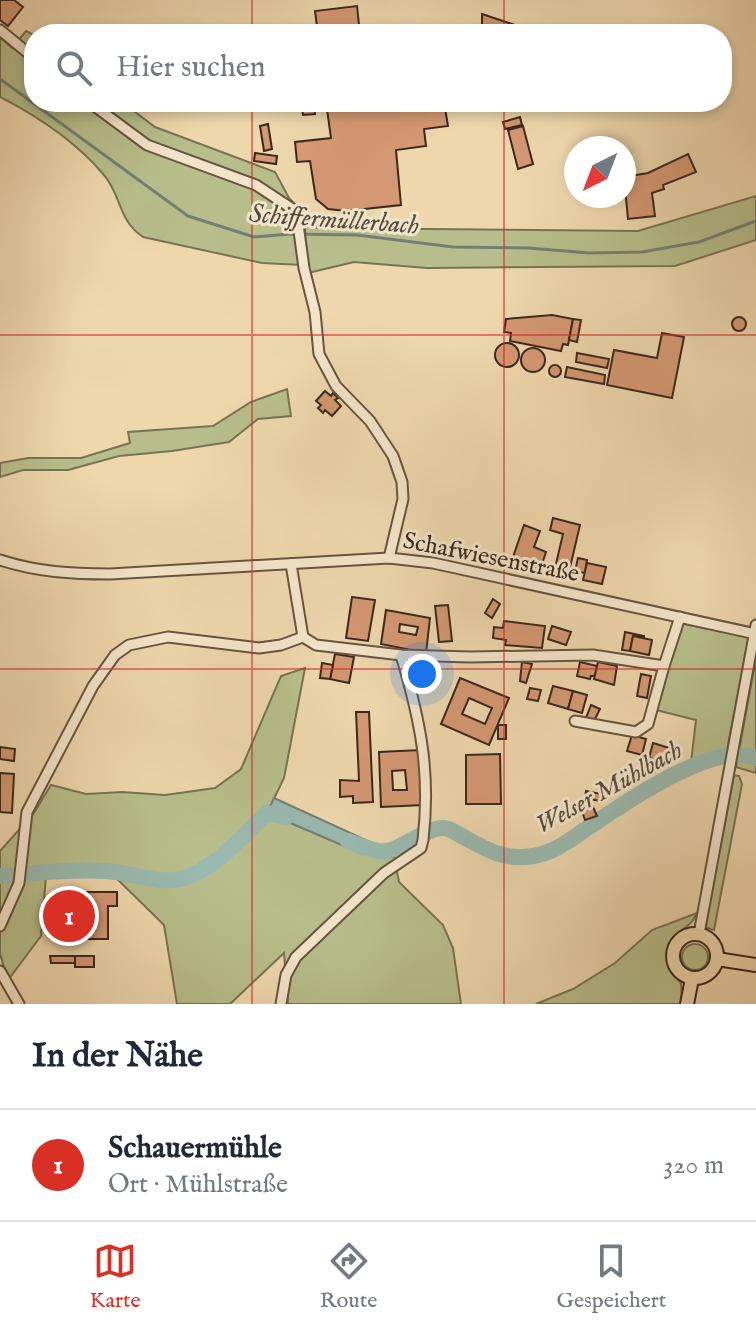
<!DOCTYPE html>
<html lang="de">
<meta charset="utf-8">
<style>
:root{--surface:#fff;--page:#f2f2f3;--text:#1f2937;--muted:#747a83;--line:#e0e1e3;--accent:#d93025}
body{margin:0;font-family:"IM FELL English",serif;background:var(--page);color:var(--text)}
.compass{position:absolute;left:564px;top:136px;width:72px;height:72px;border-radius:50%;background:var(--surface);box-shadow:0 4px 12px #0003;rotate:222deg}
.you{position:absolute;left:422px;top:674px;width:28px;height:28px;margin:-20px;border:6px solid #fff;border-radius:50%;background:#1a73e8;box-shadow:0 0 0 12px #1a73e833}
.badge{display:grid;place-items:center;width:52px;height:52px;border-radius:50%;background:var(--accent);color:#fff;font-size:26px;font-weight:700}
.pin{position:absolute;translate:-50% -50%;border:4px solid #fff;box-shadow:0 2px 8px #0006}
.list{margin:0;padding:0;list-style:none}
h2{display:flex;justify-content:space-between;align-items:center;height:104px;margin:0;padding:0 32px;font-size:34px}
h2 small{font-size:26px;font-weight:400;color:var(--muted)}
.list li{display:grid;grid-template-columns:52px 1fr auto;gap:24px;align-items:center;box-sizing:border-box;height:112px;padding:0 32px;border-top:2px solid var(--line)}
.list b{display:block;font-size:30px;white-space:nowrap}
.list p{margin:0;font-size:26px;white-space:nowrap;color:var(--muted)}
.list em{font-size:26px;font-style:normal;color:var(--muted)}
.icon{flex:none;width:44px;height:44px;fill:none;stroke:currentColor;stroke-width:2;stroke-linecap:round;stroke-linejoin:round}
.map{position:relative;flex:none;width:756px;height:1004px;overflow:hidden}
.search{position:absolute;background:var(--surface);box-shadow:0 4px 12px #0003;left:24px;right:24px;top:24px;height:88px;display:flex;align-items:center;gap:20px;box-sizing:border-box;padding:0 28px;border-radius:32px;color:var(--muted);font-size:30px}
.sheet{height:216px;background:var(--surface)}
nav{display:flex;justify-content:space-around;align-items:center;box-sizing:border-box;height:112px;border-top:2px solid var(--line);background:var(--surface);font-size:22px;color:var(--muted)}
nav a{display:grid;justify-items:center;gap:4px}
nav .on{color:var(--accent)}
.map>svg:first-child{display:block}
</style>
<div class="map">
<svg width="756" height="1004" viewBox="0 0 756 1004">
<rect width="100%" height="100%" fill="#eed7ad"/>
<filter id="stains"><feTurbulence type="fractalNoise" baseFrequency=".0025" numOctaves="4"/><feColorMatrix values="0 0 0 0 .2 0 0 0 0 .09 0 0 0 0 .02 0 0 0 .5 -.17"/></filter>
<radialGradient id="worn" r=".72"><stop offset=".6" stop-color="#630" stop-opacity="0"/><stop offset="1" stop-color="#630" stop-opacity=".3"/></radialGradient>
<g fill="#b7be8b" stroke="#787353" stroke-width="2">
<path d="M26,31L34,35V102H122L155,127L275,172L289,198L317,228L638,231L756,196V240L675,266L427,268L354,262L308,273L304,215L296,222L302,265L262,263L143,237C117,219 122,196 104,175C77,143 37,116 0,97V37L12,48Z"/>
<path d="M287,389L291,416L258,419L229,442L172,451L119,456L68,470H23L0,477V463L28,458H81L130,443L128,432L213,426L251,402Z"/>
<path d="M674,622L749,637L727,750L690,771L696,720L648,708Z"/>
<path d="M756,658V773L736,767Z"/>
<path d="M305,668L284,778L267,813L363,854L393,851L399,882L443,925L453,948L461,1004H288L284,953L230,1004H177L164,925L107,869L46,876L41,936L8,980L0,954V851L34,813L51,785L86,794L122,792L165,795L215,788L241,769L281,676Z"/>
<path d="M734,775L739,776L742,784L714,930L705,927Z"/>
<path d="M697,913C690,928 684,926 675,936C658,954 675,967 681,984C682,990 681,998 682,1004H536L573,989L615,963L652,930Z"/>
<circle cx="695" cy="957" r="13"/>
</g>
<path fill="#9ab9af" stroke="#747f74" stroke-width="2" d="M274,798L368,841L363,854L267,813Z"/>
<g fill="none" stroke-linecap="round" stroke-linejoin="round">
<path stroke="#747f74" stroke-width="3" d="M0,79L188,216L254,237L290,234L357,235L453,247L529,248L589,253L642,252L699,242L756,221"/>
<g stroke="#9ab9af" stroke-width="16">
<path d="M348,841C389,857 384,854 421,835C428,832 436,827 444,828C449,828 455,832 460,835C485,849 504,861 533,856C557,852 572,838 592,825C626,802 715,740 756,758"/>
<path d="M0,876C35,873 70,869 105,871C134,872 163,888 190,876C220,863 244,835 267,813L286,817"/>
</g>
</g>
<g fill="#d49872" stroke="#3a281b" stroke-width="2" fill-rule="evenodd">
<path d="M0,0H14L23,7L8,26L0,20Z"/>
<path d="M357,6L360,34H318L315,11Z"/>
<path d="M482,14L521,27V34H482Z"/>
<path d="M301,102H314L315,114L303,115Z"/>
<path d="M326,102H444L448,126L424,129L426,146L396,150L401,205L346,211L328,209L316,199L310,161L297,162L295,142L331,138Z"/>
<path d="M520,117L522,125L505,129L503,122Z"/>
<path d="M268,124L272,149L264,151L260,126Z"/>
<path d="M523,126L533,164L518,169L508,130Z"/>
<path d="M255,153L277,156L276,164L254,161Z"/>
<path d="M688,154L696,172L663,185L664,189L652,193L655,216L628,219L624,177L648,173Z"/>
<path d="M552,315L573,319L568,345L563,344L561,351L510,341L511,333L504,332L506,319Z"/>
<circle cx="739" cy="324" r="7"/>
<path d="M573,319L581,320L577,342L569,340Z"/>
<path d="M662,333L684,337L672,398L607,385L614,350L657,358Z"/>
<circle cx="507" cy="355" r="12"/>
<circle cx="533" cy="360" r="12"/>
<path d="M577,353L609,359L607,368L576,362Z"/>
<circle cx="555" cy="371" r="6"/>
<path d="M567,367L605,375L604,384L565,377Z"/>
<path d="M325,391L331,396L333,393L338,398L335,400L341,406L332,416L325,410L323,413L318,408L321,405L316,401Z"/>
<path d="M553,518L580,525L569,572L555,568L563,534L550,530Z"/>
<path d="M524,525L540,531L534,547L546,552L540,570L512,560Z"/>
<path d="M578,558L587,560L585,573L575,571Z"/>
<path d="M587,563L606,567L602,584L583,580Z"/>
<path d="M352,597L375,600L368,641L346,638Z"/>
<path d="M493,599L500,604L492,618L485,613Z"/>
<path d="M448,605L452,641L439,642L435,606Z"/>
<path d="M386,610L430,618L426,653L381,644ZM400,624L418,627L416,635L399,632Z"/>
<path d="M504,621L545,626L542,648L505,645L506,640L493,638L494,627L503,628Z"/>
<path d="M552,626L571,632L566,645L548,639Z"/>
<path d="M625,632L644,636V638L633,636L630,651L622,650Z"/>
<path d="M633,636L652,640L649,655L630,651Z"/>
<path d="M335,654L354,657L349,683L330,679Z"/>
<path d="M522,662L532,664L526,683L520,681Z"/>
<path d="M580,662L597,666L595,676H591L590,679L577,676Z"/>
<path d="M598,662L617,666L614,685L594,679Z"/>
<path d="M322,663L333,665L330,679L320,678Z"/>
<path d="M641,674L651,676L647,698L637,696Z"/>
<path d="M460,678L509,698L489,745L441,724ZM469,698L492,708L485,724L462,714Z"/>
<path d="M553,686L573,691L568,709L548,703Z"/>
<path d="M530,688L541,690L538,701L527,699Z"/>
<path d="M573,691L587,695L582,713L568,709Z"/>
<path d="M591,705L600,709L594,721L586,718Z"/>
<path d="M356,712H369L373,802L353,803V796L340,797V780L359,781Z"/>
<rect x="498" y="725" width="8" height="14"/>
<path d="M632,735L646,739L642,755L627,751Z"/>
<path d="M653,743L669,748L665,762L649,758Z"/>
<path d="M0,747L15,749L14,761L0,759Z"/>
<path d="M421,750L423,805L381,807L379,752ZM405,770L407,790H393L392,771Z"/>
<path d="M500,754L501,804H466V755Z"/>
<path d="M0,773L14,774L12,813L0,812Z"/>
<path d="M586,791L601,794L600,801L585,798Z"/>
<path d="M593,807L597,816L585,820L582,811Z"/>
<path d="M78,892H117V906H108V939H60V893ZM79,909H93V923H79Z"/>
<path d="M50,956H75V963H51Z"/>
<rect x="75" y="956" width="19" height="11"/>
</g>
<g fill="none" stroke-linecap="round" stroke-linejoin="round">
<defs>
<g id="minor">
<path d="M0,30L34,58"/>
<path d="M89,102L147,145L256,185L291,208L298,224L304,268L315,312L319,354L336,386L370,421L393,456L402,482L403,499L389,558"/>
<path d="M0,560C37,572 72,574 110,574L389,558L433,563L756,634"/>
<path d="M291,564L303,637L316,645L401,655L470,657L593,655L664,666L680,617"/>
<path d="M575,721L636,732L648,724L664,666"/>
<path d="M0,926L19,883L27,812L93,686L115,655L129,645L168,637L259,648L281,645L303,637"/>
<path d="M699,934L756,625"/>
<path d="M0,971L19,1004"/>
<path d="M281,1004L286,975L296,957L384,873L421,848L423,840C431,771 420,720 401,655"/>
</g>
<g id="major">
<circle cx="695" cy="956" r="22"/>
<path d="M717,959L756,965"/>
<path d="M687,1004L692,979"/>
</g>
</defs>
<use href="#minor" stroke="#675440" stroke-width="13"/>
<use href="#major" stroke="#3a281b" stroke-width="16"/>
<use href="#minor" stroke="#f4e5ca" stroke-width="9"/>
<use href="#major" stroke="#eed7ad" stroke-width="12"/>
</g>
<path fill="none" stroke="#d62828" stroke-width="2" stroke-opacity="0.55" d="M252,0V34M504,0V34M252,102V1004M504,102V1004M0,335H756M0,669H756"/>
<g text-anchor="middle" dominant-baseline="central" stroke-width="6" stroke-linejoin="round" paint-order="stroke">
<g font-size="24" fill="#3a281b" stroke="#f4e5ca">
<text transform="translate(491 558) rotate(11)">Schafwiesenstraße</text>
</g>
<g font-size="26" font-style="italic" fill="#524c40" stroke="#f4e5ca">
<text transform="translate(334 220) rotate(4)">Schiffermüllerbach</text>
<text transform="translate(609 788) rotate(-29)">Welser Mühlbach</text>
</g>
</g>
<rect width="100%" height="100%" filter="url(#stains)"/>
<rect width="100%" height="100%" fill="url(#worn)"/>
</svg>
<svg class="compass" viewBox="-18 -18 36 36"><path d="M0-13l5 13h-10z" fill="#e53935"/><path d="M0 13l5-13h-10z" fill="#747a83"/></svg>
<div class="you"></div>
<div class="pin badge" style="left:69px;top:916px">1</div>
<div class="search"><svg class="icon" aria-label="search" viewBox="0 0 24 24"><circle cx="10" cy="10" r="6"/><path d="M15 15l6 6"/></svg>Hier suchen</div>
</div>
<section class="sheet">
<h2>In der Nähe<small></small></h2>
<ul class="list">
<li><span class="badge">1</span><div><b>Schauermühle</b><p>Ort · Mühlstraße</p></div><em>320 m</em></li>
</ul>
</section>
<nav>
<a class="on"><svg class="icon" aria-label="map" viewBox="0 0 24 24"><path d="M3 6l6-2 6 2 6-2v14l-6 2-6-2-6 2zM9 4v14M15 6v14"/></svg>Karte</a>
<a><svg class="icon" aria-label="directions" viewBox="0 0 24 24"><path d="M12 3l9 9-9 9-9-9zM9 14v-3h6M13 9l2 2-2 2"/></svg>Route</a>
<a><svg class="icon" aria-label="saved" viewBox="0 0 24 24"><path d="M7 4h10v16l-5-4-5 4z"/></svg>Gespeichert</a>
</nav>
